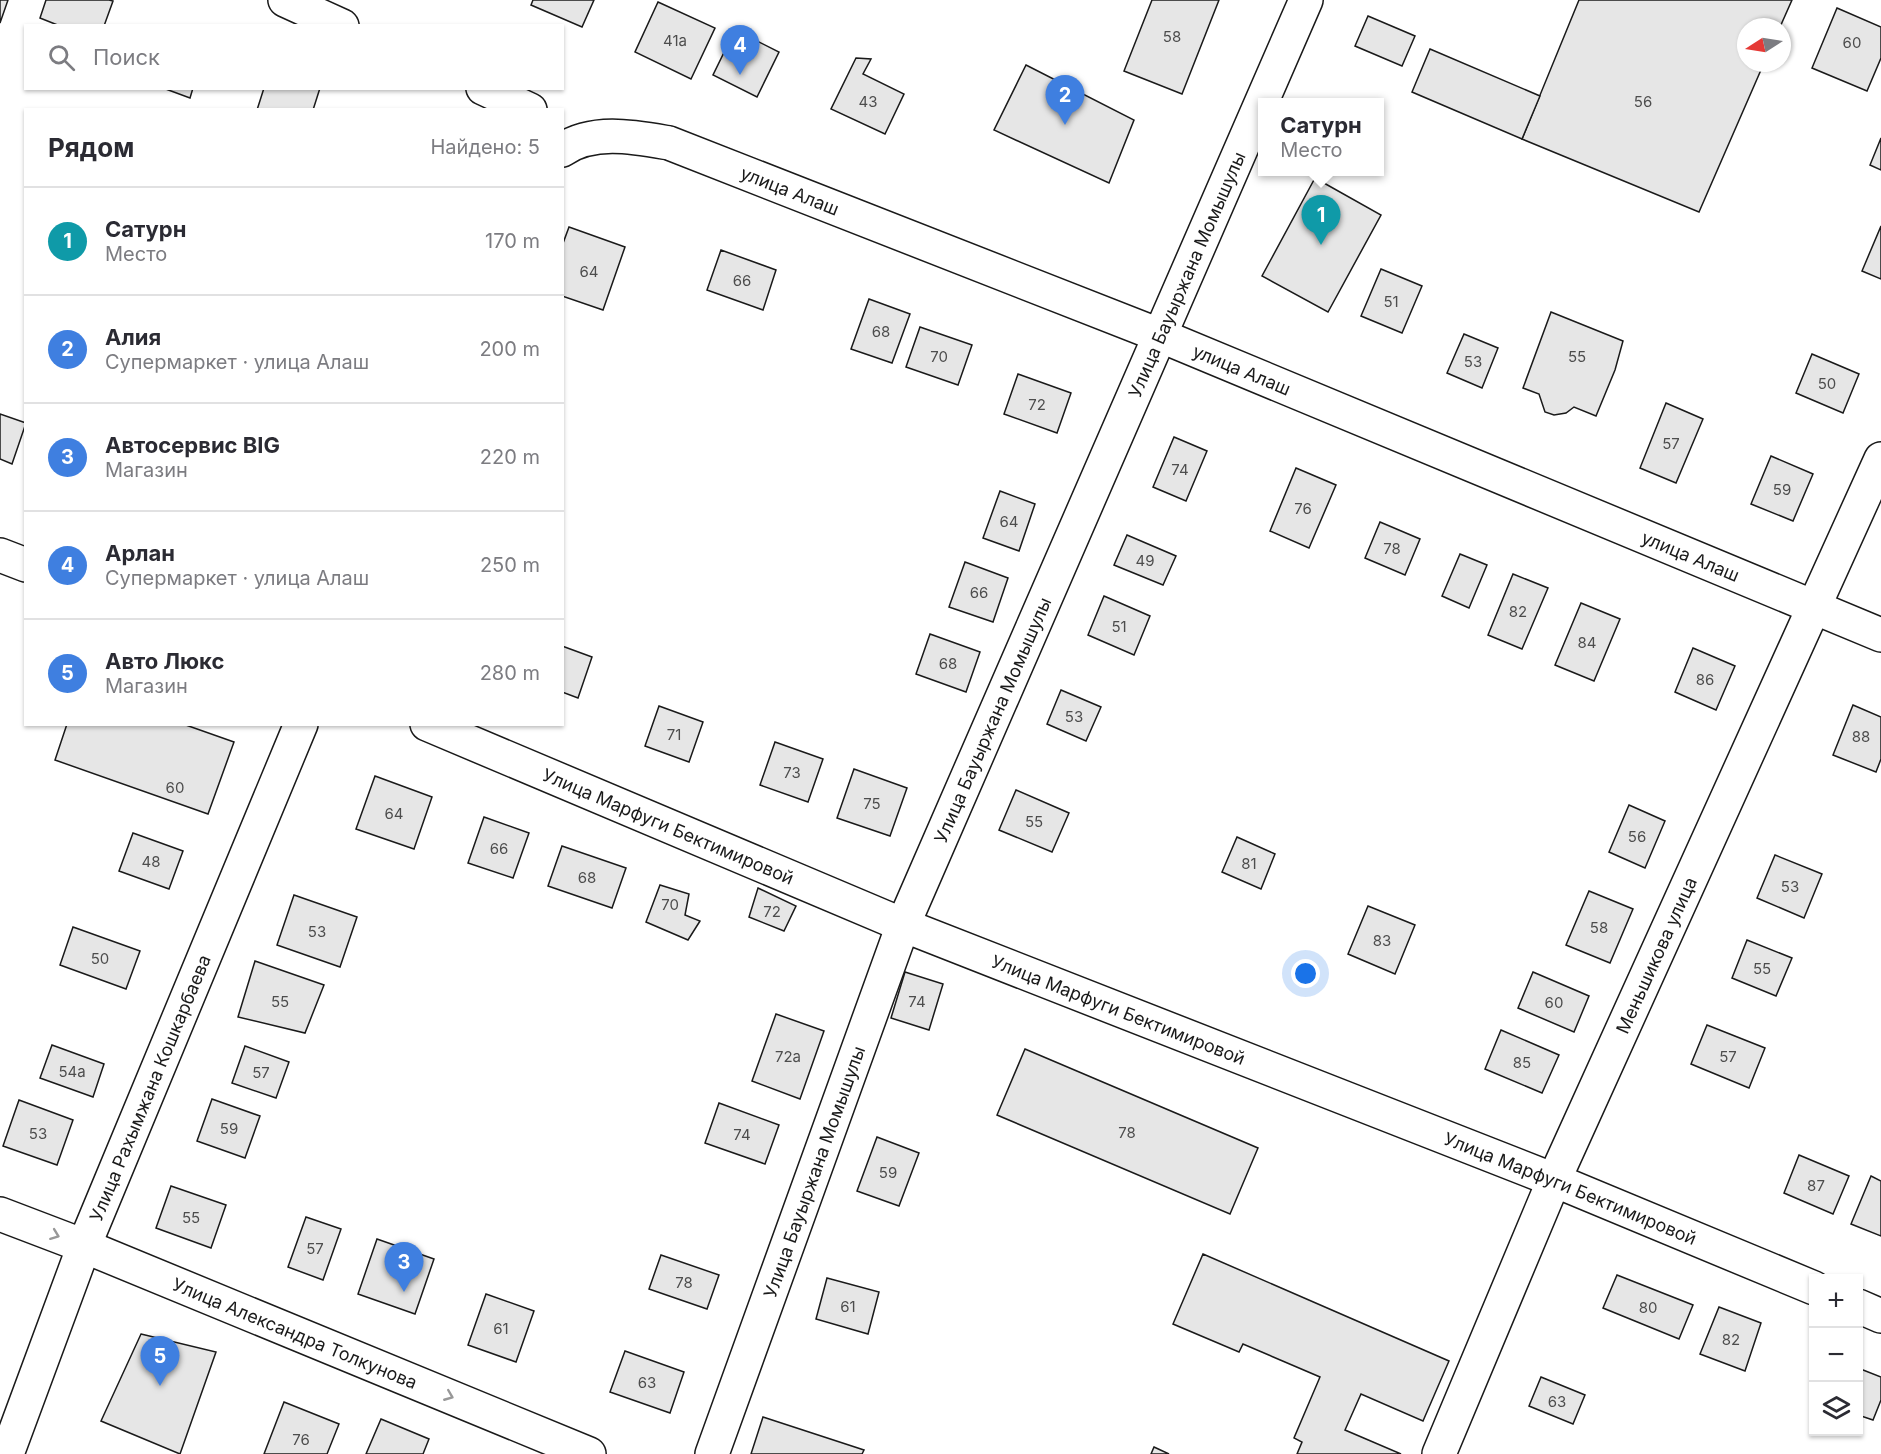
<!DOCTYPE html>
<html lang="ru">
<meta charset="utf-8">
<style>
:root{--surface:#fff;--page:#f2f2f3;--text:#2b2b33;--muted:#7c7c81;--line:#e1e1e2;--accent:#1a73e8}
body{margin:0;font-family:Inter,sans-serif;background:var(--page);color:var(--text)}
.controls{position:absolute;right:18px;bottom:18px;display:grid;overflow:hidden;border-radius:0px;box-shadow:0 2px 4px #0004}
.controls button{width:54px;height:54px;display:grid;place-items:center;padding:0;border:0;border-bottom:2px solid var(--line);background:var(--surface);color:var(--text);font:30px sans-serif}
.compass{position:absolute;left:1737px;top:18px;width:54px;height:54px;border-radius:50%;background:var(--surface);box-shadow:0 2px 4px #0004;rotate:258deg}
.you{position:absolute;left:1306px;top:974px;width:21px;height:21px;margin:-15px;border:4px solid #fff;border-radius:50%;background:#1a73e8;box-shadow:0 0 0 9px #1a73e833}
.badge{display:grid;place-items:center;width:39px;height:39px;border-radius:50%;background:var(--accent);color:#fff;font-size:20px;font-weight:700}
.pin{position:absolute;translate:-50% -50px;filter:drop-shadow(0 2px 3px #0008)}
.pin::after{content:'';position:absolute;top:32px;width:21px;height:18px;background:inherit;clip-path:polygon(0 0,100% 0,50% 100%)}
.popup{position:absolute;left:1258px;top:98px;width:126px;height:78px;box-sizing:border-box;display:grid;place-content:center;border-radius:0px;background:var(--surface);filter:drop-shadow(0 2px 4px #0005);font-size:20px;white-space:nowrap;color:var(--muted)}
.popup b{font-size:22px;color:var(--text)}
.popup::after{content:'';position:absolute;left:50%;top:100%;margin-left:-12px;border:12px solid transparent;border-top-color:var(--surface)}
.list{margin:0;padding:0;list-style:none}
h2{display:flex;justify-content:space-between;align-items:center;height:78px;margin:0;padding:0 24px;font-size:26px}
h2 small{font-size:20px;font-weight:400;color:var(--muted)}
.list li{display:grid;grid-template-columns:39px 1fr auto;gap:18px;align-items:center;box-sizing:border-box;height:108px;padding:0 24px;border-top:2px solid var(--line)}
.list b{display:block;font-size:22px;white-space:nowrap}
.list p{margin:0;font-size:20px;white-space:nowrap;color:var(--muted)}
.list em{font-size:20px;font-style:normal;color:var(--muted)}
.icon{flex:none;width:33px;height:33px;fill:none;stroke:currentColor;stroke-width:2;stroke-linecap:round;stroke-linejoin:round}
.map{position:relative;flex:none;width:1881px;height:1454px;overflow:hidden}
.search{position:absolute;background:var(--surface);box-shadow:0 2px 4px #0004;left:24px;top:24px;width:540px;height:66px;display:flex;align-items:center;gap:15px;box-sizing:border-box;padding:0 21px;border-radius:0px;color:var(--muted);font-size:22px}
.panel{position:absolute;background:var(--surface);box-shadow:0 2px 4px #0004;left:24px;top:108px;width:540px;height:618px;border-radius:0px}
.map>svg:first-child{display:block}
</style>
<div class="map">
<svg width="1881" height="1454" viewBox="0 0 1881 1454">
<rect width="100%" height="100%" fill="#fff"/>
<g fill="#e6e6e6" stroke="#1a1a1a" stroke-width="1.5">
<path d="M0,0H8L0,23Z"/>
<path d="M46,0H109L113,1L104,26H60L40,18Z"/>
<path d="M533,0H594L582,27L531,5Z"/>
<path d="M1152,0H1219L1182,94L1124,71Z"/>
<path d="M1579,0H1792L1780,27H1746V63H1764L1699,212L1522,139Z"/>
<path d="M658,2L715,28L691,79L635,52Z"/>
<path d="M1837,8L1881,27V58L1867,91L1812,68Z"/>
<path d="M1368,16L1415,36L1402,66L1355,46Z"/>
<path d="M735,30L779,52L757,97L713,75Z"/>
<path d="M1430,49L1540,96L1522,139L1412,92Z"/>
<path d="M856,58L871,59L863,74L904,94L885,134L831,109Z"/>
<path d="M1026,65L1134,120L1109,183L994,130Z"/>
<path d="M163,88H193L190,98Z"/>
<path d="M264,88H320L313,110H257Z"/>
<path d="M1881,138V170L1870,165Z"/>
<path d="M1315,178L1381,215L1328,312L1262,276Z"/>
<path d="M1881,226V279L1862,271Z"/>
<path d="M569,227L625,247L603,310L562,296V246Z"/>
<path d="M721,250L776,270L763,310L707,290Z"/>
<path d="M1381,269L1422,286L1402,333L1361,316Z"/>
<path d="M869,299L910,314L892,363L851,349Z"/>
<path d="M1551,312L1623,341L1615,370L1596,416L1574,407L1566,413L1554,415L1545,412L1539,394L1523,388Z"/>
<path d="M920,327L972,345L958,385L906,367Z"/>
<path d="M1464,334L1498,348L1482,388L1447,373Z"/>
<path d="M1812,354L1859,374L1843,413L1796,393Z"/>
<path d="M1018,374L1071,393L1057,433L1004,414Z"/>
<path d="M1666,403L1703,419L1676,483L1640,468Z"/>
<path d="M0,414L26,423L12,464L0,459Z"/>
<path d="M1174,437L1207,451L1186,501L1153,487Z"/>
<path d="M1771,456L1813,474L1793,521L1751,504Z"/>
<path d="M1296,468L1336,485L1309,548L1270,531Z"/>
<path d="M1000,491L1035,504L1019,551L983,538Z"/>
<path d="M1380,522L1420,539L1405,575L1365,558Z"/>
<path d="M1127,535L1176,556L1163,585L1114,565Z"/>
<path d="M1460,554L1487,565L1469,608L1442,596Z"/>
<path d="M965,562L1008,578L993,622L949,607Z"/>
<path d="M1513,574L1548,588L1522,649L1488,635Z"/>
<path d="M1104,596L1150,616L1134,655L1088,635Z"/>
<path d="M1581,603L1620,619L1594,681L1555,665Z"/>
<path d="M930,634L980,652L966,692L916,674Z"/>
<path d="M562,646L592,657L578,698L562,692Z"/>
<path d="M1693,648L1735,666L1716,710L1675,692Z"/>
<path d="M1061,690L1101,707L1086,741L1047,724Z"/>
<path d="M1853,705L1881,717V759L1876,772L1833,755Z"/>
<path d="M659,706L703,722L689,762L645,746Z"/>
<path d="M67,724H183L234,742L208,814L55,760Z"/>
<path d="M775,742L823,759L808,802L760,785Z"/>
<path d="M854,769L907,788L890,836L837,818Z"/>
<path d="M375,776L432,797L414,849L356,829Z"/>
<path d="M1016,790L1069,813L1052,852L999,830Z"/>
<path d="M1629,805L1665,821L1645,868L1609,852Z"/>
<path d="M484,817L529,833L513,878L468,863Z"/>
<path d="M133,833L183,851L169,889L119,871Z"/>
<path d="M1237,837L1275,854L1261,889L1222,872Z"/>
<path d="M562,846L626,868L612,908L548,886Z"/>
<path d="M1775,855L1822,874L1804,918L1757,898Z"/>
<path d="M660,885L689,894L685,915L700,921L688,940L646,922Z"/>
<path d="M758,888L796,906L784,931L749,917Z"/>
<path d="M1589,891L1633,909L1610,963L1566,945Z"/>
<path d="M294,895L357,917L340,967L277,945Z"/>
<path d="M1368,906L1415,925L1395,974L1348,954Z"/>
<path d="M73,927L140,951L126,989L60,965Z"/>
<path d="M1747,940L1792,958L1776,996L1732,978Z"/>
<path d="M255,961L324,985L305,1033L238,1017Z"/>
<path d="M905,972L943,984L929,1030L891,1018Z"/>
<path d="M1533,972L1589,996L1574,1032L1518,1008Z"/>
<path d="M776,1014L824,1031L800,1099L752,1081Z"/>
<path d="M1707,1025L1765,1048L1749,1088L1691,1064Z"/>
<path d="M1501,1030L1559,1055L1542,1093L1485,1069Z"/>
<path d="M52,1045L104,1064L93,1097L40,1078Z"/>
<path d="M245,1046L289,1062L276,1098L232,1083Z"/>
<path d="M1025,1049L1258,1148L1230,1214L997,1115Z"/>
<path d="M212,1099L260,1116L245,1158L197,1141Z"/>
<path d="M19,1100L73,1120L57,1165L3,1146Z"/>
<path d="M719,1103L779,1125L765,1164L705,1143Z"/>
<path d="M877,1137L919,1153L899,1206L857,1191Z"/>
<path d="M1799,1155L1849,1176L1833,1214L1784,1193Z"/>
<path d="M1871,1176L1881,1181V1236L1851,1224Z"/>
<path d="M171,1186L226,1205L211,1248L156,1228Z"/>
<path d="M306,1217L341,1229L323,1280L288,1267Z"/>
<path d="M377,1239L434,1259L415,1314L358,1294Z"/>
<path d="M1203,1254L1449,1361L1423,1421L1361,1394L1345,1430L1401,1454H1297L1302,1442L1294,1438L1320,1377L1243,1344L1239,1352L1173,1324Z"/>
<path d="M661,1255L719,1275L707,1309L649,1289Z"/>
<path d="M1617,1275L1693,1305L1679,1339L1603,1308Z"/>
<path d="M827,1278L879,1292L868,1334L816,1319Z"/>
<path d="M486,1294L534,1311L516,1362L468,1345Z"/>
<path d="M1719,1307L1761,1323L1745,1371L1700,1354Z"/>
<path d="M141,1334L216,1352L180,1454L101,1421Z"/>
<path d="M625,1351L684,1372L670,1413L610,1392Z"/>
<path d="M1858,1368L1881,1377V1400L1873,1420L1858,1415Z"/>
<path d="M1541,1377L1585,1395L1573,1424L1529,1406Z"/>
<path d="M284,1402L339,1424L327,1454H264Z"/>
<path d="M763,1417L864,1450L862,1454H751Z"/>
<path d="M381,1419L429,1439L423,1454H366Z"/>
<path d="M1154,1447L1169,1454H1151Z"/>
</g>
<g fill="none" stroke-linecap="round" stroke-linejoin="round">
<defs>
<g id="minor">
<path d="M285,0L342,26"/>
<path d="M483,88L530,110"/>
<path id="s1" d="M562,150C593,129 634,137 669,143L1159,335L1881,635"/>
<path d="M0,555L26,565"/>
<path id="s2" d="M427,724L903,925L1554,1180L1814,1288"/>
<path id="s3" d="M0,1214L84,1246L589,1454"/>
<path d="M1858,1306L1881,1316"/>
<path id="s4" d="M7,1454L84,1246L301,724"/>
<path id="s5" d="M712,1454L903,925L1306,0"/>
<path id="s6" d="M1439,1454L1554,1180L1881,459"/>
</g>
</defs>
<use href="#minor" stroke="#1a1a1a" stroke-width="36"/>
<use href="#minor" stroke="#fff" stroke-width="33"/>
</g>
<defs><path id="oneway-chevron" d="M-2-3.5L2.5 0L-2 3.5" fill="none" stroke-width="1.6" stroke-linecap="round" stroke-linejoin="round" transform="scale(1.5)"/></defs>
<g stroke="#989898">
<use href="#oneway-chevron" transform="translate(55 1235) rotate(21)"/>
<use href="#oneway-chevron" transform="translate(449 1396) rotate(22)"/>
</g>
<g text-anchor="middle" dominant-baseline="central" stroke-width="4.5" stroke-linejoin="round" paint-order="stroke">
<g font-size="15" fill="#4d4d4d">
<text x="1172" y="36">58</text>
<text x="675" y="40">41а</text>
<text x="1852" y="42">60</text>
<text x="868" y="101">43</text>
<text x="1643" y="101">56</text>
<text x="589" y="271">64</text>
<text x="742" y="280">66</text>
<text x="1391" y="301">51</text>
<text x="881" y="331">68</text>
<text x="939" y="356">70</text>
<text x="1577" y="356">55</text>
<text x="1473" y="361">53</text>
<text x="1827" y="383">50</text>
<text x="1037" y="404">72</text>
<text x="1671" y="443">57</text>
<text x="1180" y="469">74</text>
<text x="1782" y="489">59</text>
<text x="1303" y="508">76</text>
<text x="1009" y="521">64</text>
<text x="1392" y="548">78</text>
<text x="1145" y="560">49</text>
<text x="979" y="592">66</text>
<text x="1518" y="611">82</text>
<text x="1119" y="626">51</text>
<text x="1587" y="642">84</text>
<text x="948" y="663">68</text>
<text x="1705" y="679">86</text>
<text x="1074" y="716">53</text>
<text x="674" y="734">71</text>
<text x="1861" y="736">88</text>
<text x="792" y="772">73</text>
<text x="175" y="787">60</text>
<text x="872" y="803">75</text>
<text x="394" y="813">64</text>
<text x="1034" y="821">55</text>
<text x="1637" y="836">56</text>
<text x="499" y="848">66</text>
<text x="151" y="861">48</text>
<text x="1249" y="863">81</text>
<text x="587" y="877">68</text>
<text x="1790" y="886">53</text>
<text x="670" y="904">70</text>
<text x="772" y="911">72</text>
<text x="1599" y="927">58</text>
<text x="317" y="931">53</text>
<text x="1382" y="940">83</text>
<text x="100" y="958">50</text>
<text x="1762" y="968">55</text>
<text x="280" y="1001">55</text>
<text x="917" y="1001">74</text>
<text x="1554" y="1002">60</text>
<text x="788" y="1056">72а</text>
<text x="1728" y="1056">57</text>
<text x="1522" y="1062">85</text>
<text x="72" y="1071">54а</text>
<text x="261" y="1072">57</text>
<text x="229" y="1128">59</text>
<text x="1127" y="1132">78</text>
<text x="38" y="1133">53</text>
<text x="742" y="1134">74</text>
<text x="888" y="1172">59</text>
<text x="1816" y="1185">87</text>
<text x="191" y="1217">55</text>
<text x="315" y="1248">57</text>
<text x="684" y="1282">78</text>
<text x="848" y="1306">61</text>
<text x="1648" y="1307">80</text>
<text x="501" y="1328">61</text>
<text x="1731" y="1339">82</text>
<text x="647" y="1382">63</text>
<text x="1557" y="1401">63</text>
<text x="301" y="1439">76</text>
</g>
<g font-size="18" fill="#1a1a1a" stroke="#fff">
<text stroke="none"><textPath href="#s1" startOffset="240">улица Алаш</textPath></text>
<text stroke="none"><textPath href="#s5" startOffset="1272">Улица Бауыржана Момышулы</textPath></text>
<text stroke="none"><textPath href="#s1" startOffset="726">улица Алаш</textPath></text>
<text stroke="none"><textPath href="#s1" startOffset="1212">улица Алаш</textPath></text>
<text stroke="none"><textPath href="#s5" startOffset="786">Улица Бауыржана Момышулы</textPath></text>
<text stroke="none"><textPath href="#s2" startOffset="262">Улица Марфуги Бектимировой</textPath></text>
<text stroke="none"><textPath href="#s6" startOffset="544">Меньшикова улица</textPath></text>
<text stroke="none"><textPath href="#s2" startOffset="748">Улица Марфуги Бектимировой</textPath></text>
<text stroke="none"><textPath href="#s4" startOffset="393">Улица Рахымжана Кошкарбаева</textPath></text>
<text stroke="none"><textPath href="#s5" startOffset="300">Улица Бауыржана Момышулы</textPath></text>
<text stroke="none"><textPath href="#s2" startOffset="1234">Улица Марфуги Бектимировой</textPath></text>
<text stroke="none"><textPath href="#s3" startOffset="318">Улица Александра Толкунова</textPath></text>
</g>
</g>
</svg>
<div class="controls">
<button>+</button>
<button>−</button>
<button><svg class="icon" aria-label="layers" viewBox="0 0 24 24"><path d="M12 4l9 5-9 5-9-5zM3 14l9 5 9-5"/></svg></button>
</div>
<svg class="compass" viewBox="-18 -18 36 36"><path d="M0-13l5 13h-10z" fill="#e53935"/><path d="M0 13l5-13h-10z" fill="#7c7c81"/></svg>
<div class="you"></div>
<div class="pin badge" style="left:1321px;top:245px;background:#0f9aa8">1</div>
<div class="popup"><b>Сатурн</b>Место</div>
<div class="pin badge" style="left:1065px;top:125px;background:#3f7fe0">2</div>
<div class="pin badge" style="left:404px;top:1292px;background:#3f7fe0">3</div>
<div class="pin badge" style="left:740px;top:75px;background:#3f7fe0">4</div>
<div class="pin badge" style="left:160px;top:1386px;background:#3f7fe0">5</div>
<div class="search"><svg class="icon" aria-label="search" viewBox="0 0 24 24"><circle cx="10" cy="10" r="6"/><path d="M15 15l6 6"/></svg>Поиск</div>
<section class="panel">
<h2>Рядом<small>Найдено: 5</small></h2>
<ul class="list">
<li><span class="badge" style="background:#0f9aa8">1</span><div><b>Сатурн</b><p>Место</p></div><em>170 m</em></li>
<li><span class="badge" style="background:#3f7fe0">2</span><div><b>Алия</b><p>Супермаркет · улица Алаш</p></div><em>200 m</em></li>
<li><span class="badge" style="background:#3f7fe0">3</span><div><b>Автосервис BIG</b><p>Магазин</p></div><em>220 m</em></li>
<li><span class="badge" style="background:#3f7fe0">4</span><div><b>Арлан</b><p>Супермаркет · улица Алаш</p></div><em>250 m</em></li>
<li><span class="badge" style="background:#3f7fe0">5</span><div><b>Авто Люкс</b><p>Магазин</p></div><em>280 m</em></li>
</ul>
</section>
</div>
